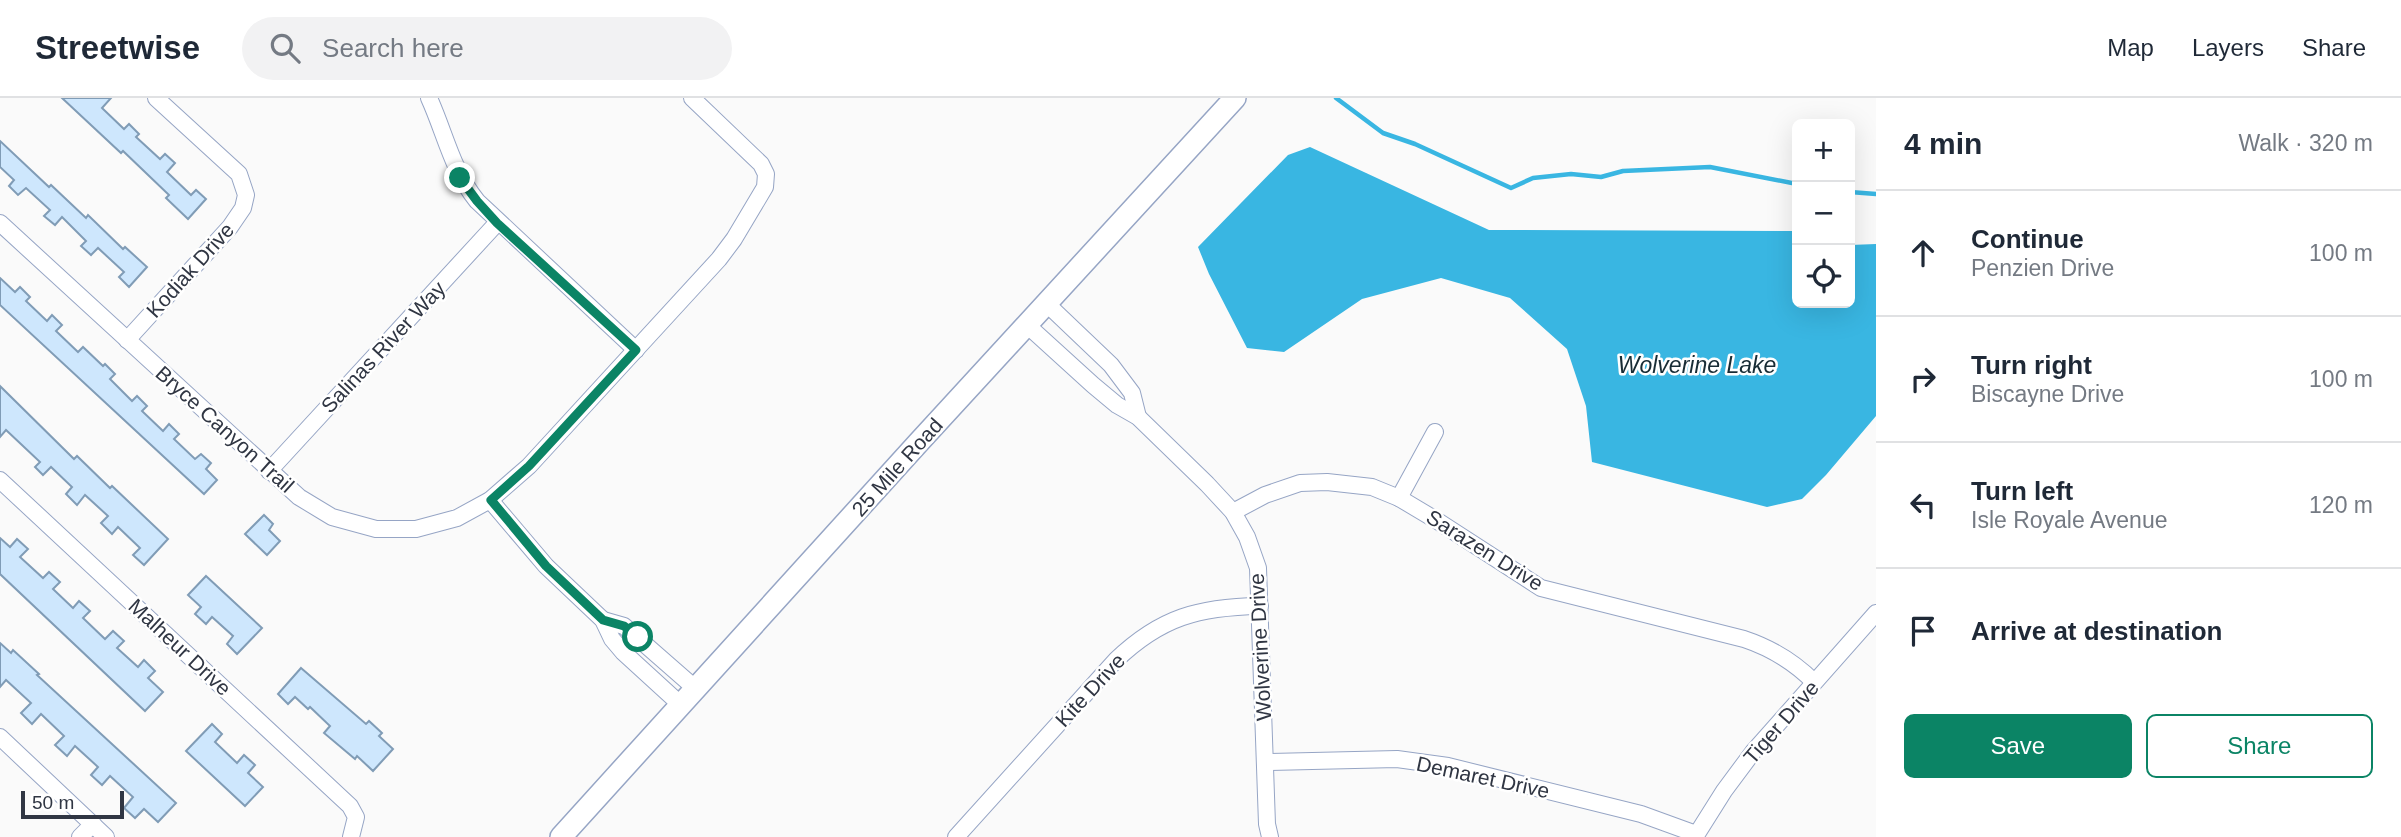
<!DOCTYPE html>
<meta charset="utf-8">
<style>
:root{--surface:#fff;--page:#f2f2f3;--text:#1f2937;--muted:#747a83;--line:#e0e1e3;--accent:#0b8465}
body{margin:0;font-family:Helvetica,sans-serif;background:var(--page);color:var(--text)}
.controls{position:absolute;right:21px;top:21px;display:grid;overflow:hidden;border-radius:10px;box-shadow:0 7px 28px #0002}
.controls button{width:63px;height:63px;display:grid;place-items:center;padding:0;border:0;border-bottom:2px solid var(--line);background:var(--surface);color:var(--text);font:35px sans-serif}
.scale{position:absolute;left:21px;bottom:18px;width:103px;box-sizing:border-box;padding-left:7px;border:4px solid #303643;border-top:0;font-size:19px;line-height:24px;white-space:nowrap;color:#303643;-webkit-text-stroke:5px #fff;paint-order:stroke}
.stop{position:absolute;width:21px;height:21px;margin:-16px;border:5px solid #0b8465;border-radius:50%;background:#fff}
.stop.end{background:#0b8465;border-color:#fff;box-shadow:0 2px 7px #0008}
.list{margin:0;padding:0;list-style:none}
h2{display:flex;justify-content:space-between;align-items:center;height:91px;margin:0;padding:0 28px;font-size:30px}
h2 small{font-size:23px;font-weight:400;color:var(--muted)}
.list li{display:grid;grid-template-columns:46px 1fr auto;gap:21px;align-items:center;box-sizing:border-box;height:126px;padding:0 28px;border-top:2px solid var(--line)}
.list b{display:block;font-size:26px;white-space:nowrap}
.list p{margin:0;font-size:23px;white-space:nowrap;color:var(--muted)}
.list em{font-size:23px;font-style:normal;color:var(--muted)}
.actions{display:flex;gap:14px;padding:21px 28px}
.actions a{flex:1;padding:16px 0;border:2px solid var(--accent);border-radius:10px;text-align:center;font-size:24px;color:var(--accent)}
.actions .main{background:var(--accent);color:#fff}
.icon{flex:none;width:38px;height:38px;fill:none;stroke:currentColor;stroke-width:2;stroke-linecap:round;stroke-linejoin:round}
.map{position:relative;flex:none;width:1876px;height:739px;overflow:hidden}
header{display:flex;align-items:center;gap:42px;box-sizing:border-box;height:98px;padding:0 35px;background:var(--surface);border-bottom:2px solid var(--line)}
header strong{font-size:33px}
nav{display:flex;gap:38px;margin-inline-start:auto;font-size:24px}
.search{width:490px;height:63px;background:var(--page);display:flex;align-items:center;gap:18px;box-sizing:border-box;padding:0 24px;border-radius:38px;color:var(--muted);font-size:26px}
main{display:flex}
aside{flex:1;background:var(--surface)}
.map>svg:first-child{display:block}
</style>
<header>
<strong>Streetwise</strong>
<div class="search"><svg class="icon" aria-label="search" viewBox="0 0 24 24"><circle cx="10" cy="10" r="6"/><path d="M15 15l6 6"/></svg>Search here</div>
<nav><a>Map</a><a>Layers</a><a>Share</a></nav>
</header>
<main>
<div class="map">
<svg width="1876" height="739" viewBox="0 0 1876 739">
<rect width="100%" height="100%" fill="#fafafa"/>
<path fill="#39b6e2" d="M1310,49L1489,132L1797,133V205H1850V147L1876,146V318L1826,377L1802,401L1767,409L1592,364L1586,308L1567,251L1510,200L1441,180L1362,201L1284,254L1247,250L1209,176L1198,149L1288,57Z"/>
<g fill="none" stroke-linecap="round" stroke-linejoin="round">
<g stroke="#39b6e2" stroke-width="4.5">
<path d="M1336,0L1383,35L1415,46L1511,90L1533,80L1571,76L1601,79L1623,73L1710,69L1797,86"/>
<path d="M1850,94L1876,96"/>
</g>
</g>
<g fill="#cee7fd" stroke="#809cb6" stroke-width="2">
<path d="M62,0H111L102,10L124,31L129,26L139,36L136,39L160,61L165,56L175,65L167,74L191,97L196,92L206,101L188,121L166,100L169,97L123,53L121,55Z"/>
<path d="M0,43L49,89L51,87L86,120L88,117L123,151L125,149L147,169L129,189L119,179L124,174L98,150L91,157L81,148L86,143L62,119L55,127L44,118L50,112L26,90L18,97L9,88L14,82L0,69Z"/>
<path d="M0,180L15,194L20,189L30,199L26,203L47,223L52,217L62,227L56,233L78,254L83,249L103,268L105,266L115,276L110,281L132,303L137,298L147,308L142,313L163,333L169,326L179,336L174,341L195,361L201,356L211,365L206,371L217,382L204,396L0,207Z"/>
<path d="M0,288L74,361L77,358L110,390L112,388L168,441L144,467L133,457L140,450L118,429L112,436L101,425L108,418L85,397L77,407L66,396L72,389L51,369L43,377L35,369L40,364L6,332L0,339Z"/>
<path d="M264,417L273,426L269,432L280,443L267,457L245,436Z"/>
<path d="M0,440L10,449L17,441L28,451L20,459L43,480L49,474L60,484L53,491L73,510L79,503L90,513L83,520L105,541L113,533L124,543L117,550L138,569L144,562L155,573L148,580L163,594L145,613L0,476Z"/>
<path d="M206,478L262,530L237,556L227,546L233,538L212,519L206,526L195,516L201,509L188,497Z"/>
<path d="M0,545L11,555L13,552L39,576L37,577L176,705L158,724L144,711L135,720L124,710L133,699L110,678L102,687L91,677L98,669L75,648L67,658L55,647L64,638L41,616L32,626L21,615L31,605L6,582L0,589Z"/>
<path d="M301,570L366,626L369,623L382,635L379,638L393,651L373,673L357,658L355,661L324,635L330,628L310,609L308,611L295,599L288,606L278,596Z"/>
<path d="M212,626L222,636L215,644L237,665L244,657L255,667L248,675L263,689L245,708L186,653Z"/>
</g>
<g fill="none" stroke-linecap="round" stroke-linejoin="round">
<defs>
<g id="minor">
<path d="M429,0C445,35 452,72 477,103L636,252"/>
<path d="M0,125L299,399L332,419L376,431H416L457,420L490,402L529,368L719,161L734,141L765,89L766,76L761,66L692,0"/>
<path d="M1047,206L1111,267L1132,295L1138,319"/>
<path d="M1027,227L1093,287L1117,307L1138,319L1207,386L1233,414L1247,439L1258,470L1267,726L1270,739"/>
<path d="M127,242L230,129L243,110L246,97L239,76L156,0"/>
<path d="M269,373L497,125"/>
<path d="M0,382L350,708L356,719L351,739"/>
<path d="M1399,400L1435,334"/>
<path d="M490,402L546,468L603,522L612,541L623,554L681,607"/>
<path d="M1233,414L1265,397L1300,385L1327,384L1372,389L1399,400L1436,422L1541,490L1744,541C1771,550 1793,563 1814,584"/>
<path d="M603,522L624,528L696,591"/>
<path d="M0,639L106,739"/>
<path d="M1265,664L1397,661L1448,668L1641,716L1696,736"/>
<path d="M80,739L93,726"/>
<path d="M956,739L1116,562C1161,519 1199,509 1260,508"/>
<path d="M1695,739L1724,693L1753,654L1876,515"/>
</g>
<path id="tertiary" d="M561,739L919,344L1235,0"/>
</defs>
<use href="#minor" stroke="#96a5c5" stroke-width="18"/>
<use href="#tertiary" stroke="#96a5c5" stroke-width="24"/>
<use href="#minor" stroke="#fff" stroke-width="16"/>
<use href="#tertiary" stroke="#fff" stroke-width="21"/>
</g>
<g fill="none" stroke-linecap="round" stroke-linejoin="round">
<path stroke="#0b8465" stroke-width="9" d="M460,80L477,103L497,125L636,252L529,368L491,402L546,468L603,522L624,528L638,539"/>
</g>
<g text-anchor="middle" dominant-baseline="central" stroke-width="5" stroke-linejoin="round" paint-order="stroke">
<g font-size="21" fill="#303643" stroke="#fff">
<text transform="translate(190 172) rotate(-48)">Kodiak Drive</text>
<text transform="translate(383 249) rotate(-47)">Salinas River Way</text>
<text transform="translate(225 331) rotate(42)">Bryce Canyon Trail</text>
<text transform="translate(897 369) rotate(-48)">25 Mile Road</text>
<text transform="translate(1485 452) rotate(32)">Sarazen Drive</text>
<text transform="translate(180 549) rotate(43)">Malheur Drive</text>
<text transform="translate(1260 549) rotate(-93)">Wolverine Drive</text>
<text transform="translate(1090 592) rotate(-47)">Kite Drive</text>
<text transform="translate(1781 624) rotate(-49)">Tiger Drive</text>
<text transform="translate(1483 679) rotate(12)">Demaret Drive</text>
</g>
<g font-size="23" font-style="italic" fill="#182c35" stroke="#fff">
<text x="1697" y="267">Wolverine Lake</text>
</g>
</g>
</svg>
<div class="controls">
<button>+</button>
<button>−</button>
<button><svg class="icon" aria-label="locate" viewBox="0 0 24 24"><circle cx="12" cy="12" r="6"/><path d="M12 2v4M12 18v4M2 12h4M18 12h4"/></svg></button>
</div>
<div class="scale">50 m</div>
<div class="stop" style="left:638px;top:539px"></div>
<div class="stop end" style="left:460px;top:80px"></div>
</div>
<aside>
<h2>4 min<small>Walk · 320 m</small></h2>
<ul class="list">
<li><svg class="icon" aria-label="ahead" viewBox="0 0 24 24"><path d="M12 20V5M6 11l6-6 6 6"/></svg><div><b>Continue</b><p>Penzien Drive</p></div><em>100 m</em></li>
<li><svg class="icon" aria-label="right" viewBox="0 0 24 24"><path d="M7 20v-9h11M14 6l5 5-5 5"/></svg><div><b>Turn right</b><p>Biscayne Drive</p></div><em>100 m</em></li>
<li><svg class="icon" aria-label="left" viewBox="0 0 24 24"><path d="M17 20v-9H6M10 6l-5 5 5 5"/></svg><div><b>Turn left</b><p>Isle Royale Avenue</p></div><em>120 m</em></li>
<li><svg class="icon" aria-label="arrive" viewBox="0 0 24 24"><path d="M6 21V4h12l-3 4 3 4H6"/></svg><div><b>Arrive at destination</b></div></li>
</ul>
<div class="actions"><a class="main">Save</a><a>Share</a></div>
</aside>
</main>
